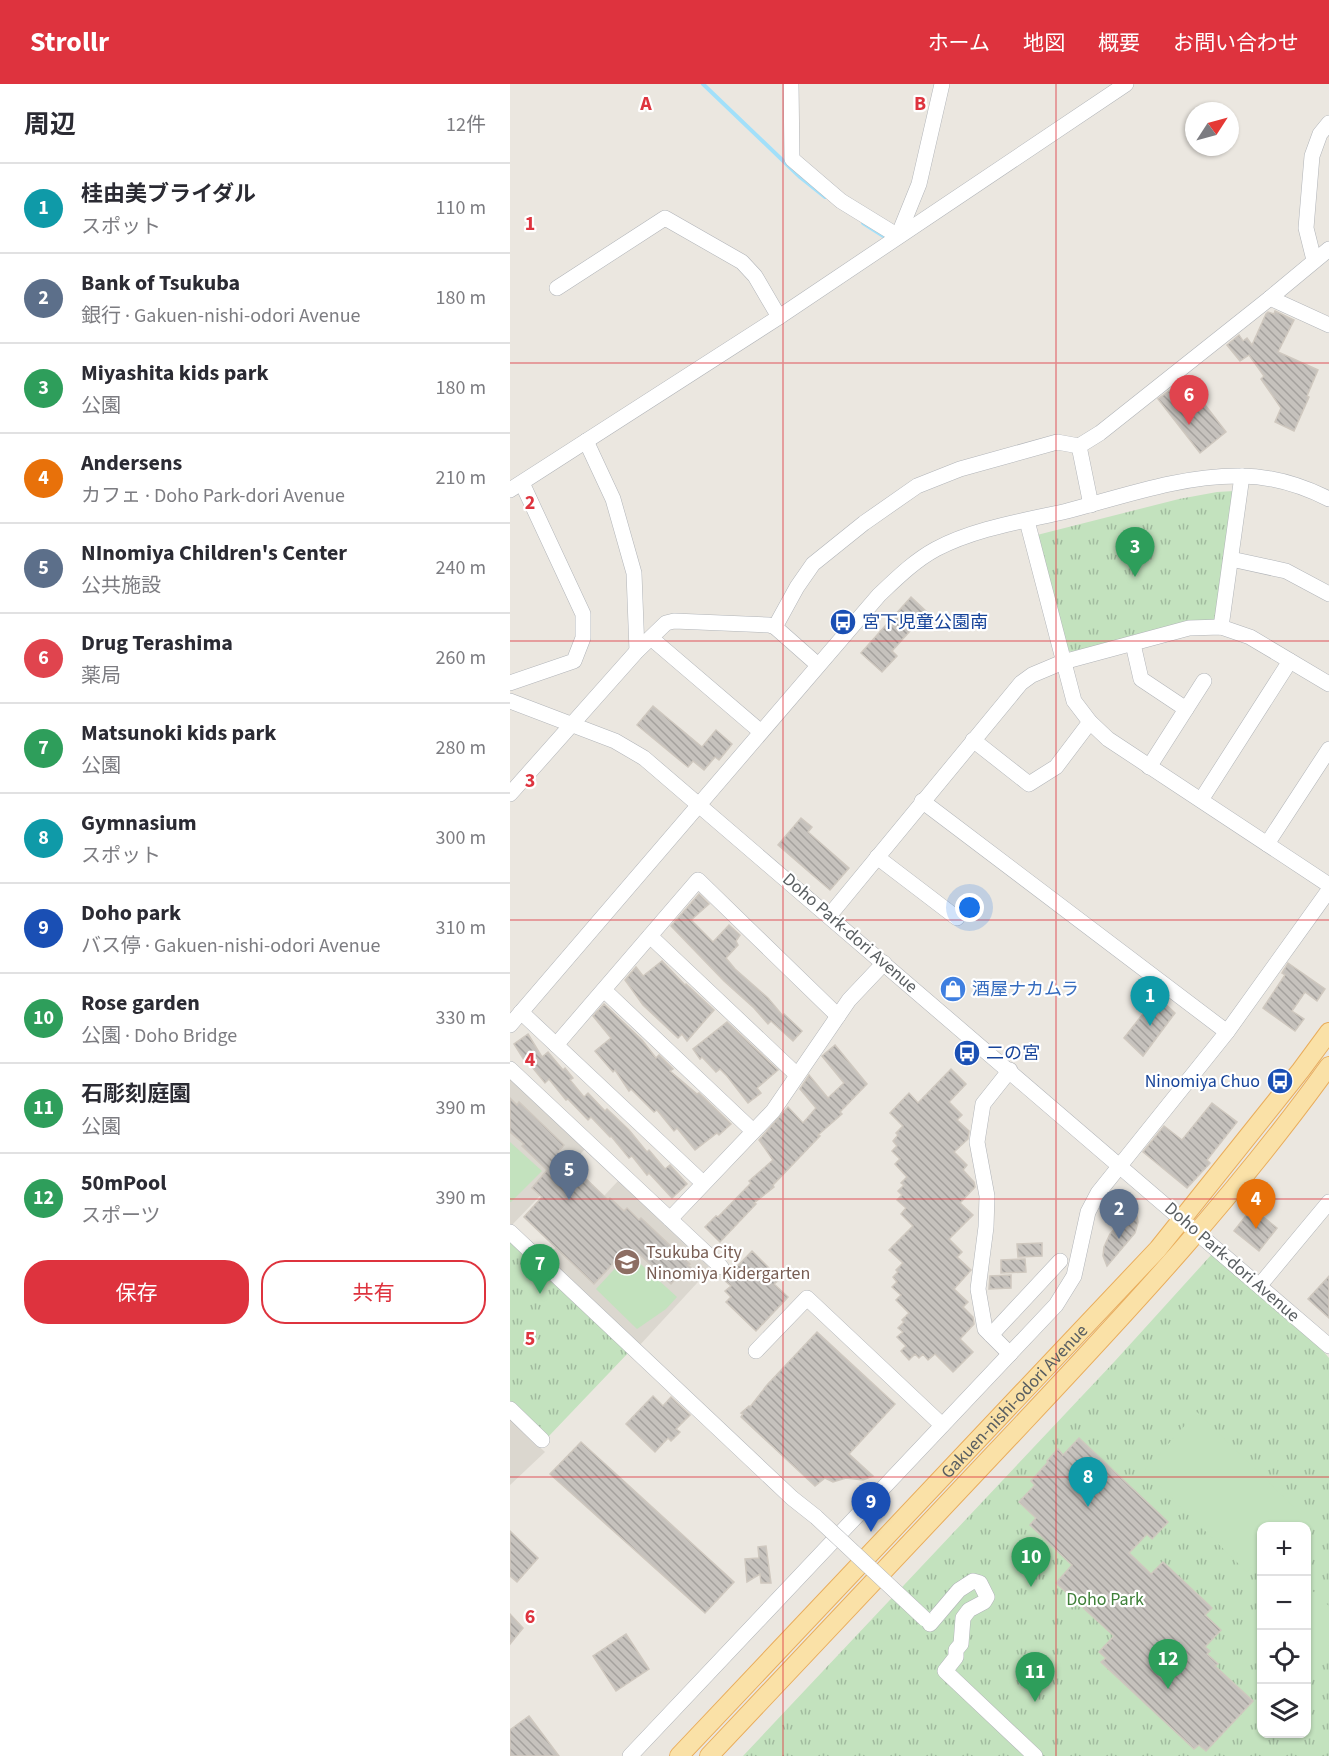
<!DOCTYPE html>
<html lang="ja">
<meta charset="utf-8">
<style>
:root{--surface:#fff;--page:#f2f2f3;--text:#2b2b33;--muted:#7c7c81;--line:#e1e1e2;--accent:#de333e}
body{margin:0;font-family:"Source Sans 3","Noto Sans JP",sans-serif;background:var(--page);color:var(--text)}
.controls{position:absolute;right:18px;bottom:18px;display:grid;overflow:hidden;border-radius:12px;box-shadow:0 2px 4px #0004}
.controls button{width:54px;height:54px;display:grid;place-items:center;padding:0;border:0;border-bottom:2px solid var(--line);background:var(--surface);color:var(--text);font:30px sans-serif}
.compass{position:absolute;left:675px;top:18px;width:54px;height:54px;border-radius:50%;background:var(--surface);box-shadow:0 2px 4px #0004;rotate:54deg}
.you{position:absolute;left:460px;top:824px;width:21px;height:21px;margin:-15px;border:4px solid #fff;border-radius:50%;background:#1a73e8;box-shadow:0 0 0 9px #1a73e833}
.badge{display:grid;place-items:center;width:39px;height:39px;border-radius:50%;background:var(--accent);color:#fff;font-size:20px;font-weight:700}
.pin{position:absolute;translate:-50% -50px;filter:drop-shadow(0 2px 3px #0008)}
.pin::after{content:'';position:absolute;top:32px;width:21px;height:18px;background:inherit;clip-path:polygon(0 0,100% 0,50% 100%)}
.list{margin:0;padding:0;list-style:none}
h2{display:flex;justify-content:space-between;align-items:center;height:78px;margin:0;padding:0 24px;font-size:26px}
h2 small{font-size:20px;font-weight:400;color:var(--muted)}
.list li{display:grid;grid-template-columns:39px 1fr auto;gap:18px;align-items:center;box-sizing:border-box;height:90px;padding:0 24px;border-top:2px solid var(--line)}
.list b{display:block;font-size:22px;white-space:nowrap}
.list p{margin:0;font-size:20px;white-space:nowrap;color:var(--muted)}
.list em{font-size:20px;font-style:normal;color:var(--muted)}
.actions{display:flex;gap:12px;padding:18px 24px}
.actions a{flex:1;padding:14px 0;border:2px solid var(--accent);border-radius:24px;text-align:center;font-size:21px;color:var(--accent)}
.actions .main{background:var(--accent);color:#fff}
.icon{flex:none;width:33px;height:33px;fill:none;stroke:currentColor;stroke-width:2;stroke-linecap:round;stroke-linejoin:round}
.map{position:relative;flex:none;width:819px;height:1672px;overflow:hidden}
header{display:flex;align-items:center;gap:36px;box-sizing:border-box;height:84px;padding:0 30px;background:var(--accent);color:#fff}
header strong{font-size:28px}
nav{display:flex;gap:33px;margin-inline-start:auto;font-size:21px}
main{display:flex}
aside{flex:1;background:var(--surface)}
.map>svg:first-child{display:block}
</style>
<header>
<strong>Strollr</strong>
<nav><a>ホーム</a><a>地図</a><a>概要</a><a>お問い合わせ</a></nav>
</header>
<main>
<aside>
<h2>周辺<small>12件</small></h2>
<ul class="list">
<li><span class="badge" style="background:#0f9aa8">1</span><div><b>桂由美ブライダル</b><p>スポット</p></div><em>110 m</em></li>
<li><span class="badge" style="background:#5c6f8a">2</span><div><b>Bank of Tsukuba</b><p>銀行 · Gakuen-nishi-odori Avenue</p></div><em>180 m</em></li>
<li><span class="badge" style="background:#2e9e5b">3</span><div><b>Miyashita kids park</b><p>公園</p></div><em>180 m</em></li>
<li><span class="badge" style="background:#e8710a">4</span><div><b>Andersens</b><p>カフェ · Doho Park-dori Avenue</p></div><em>210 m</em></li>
<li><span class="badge" style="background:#5c6f8a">5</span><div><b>NInomiya Children's Center</b><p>公共施設</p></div><em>240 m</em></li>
<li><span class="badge" style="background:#e0444e">6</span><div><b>Drug Terashima</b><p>薬局</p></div><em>260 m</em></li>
<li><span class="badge" style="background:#2e9e5b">7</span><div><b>Matsunoki kids park</b><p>公園</p></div><em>280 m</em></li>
<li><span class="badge" style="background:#0f9aa8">8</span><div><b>Gymnasium</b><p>スポット</p></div><em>300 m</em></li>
<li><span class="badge" style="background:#1a4fb4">9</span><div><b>Doho park</b><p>バス停 · Gakuen-nishi-odori Avenue</p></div><em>310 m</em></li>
<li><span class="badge" style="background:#2e9e5b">10</span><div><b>Rose garden</b><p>公園 · Doho Bridge</p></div><em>330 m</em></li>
<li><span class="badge" style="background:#2e9e5b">11</span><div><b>石彫刻庭園</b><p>公園</p></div><em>390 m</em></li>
<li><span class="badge" style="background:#2e9e5b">12</span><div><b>50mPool</b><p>スポーツ</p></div><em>390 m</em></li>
</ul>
<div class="actions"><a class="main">保存</a><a>共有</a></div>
</aside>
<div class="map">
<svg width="819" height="1672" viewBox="0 0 819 1672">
<defs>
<pattern id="grass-tufts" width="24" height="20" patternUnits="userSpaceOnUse" patternTransform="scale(1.5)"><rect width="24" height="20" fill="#c3e2be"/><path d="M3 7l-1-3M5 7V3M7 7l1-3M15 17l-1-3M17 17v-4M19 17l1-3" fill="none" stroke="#a1ba9e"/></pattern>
<pattern id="building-back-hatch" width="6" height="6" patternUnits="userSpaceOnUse" patternTransform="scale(1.5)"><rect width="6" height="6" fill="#c6c2bd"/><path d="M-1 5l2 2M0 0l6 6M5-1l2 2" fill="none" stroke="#a4a19d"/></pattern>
</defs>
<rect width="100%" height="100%" fill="#ebe7e0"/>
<g fill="#dbd7cf">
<path d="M0,993L75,1065L0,1143Z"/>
<path d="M108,1097L198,1182L199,1186L129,1262L36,1174Z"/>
<path d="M0,1335L35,1368L0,1401Z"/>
</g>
<g fill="url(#grass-tufts)" fill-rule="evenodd">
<path d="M724,407L707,534L701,538L562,568L556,566L527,451L669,415L707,408Z"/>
<path d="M0,1153L120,1267L38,1353L0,1317Z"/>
<path d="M702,1170L808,1261L819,1274V1672H233L605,1277ZM752,1442H796V1650H752Z"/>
</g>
<g fill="#c3e2be">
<path d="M0,1058L32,1087L1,1118H0Z"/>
<path d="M123,1173L167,1213L156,1225L127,1245L86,1205L111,1178Z"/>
<path d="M687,1328L792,1431L781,1442H752L751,1473L737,1488L634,1387Z"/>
<path d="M796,1501L819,1522V1561L797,1585Z"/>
<path d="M751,1520V1566L728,1545Z"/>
</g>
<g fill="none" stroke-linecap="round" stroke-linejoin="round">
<g stroke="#a2e0fa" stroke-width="4">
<path d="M193,0L290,93L315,113"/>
<path d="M353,139L375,153"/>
</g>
</g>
<g fill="url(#building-back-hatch)" stroke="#cfc8bf" stroke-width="1.5">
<path d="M765,227L784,236L768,268L808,286L797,312L799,313L784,347L765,338L771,324L751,295L754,292L739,271L730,277L717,261L729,251L733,257L737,254L742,261L756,230L758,228L764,230Z"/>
<path d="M675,295L716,348L690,369L648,315Z"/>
<path d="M401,513L417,528L382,567L387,572L372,588L351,569Z"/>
<path d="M143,622L192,663L206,646L222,660L209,676L205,673L194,686L183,677L178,683L127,641Z"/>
<path d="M291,734L302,743L298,748L339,784L320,806L268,761Z"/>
<path d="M189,810L199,820L181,836L203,858L219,841L230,851L226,857L228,861L216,874L225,885L258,914L273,932L274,930L292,947L283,957L261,937L258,940L244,924L214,897L161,842Z"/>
<path d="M152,877L175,901L176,900L204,926L177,957L172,950L168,954L133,921L115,896L126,883L133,892Z"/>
<path d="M778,879L815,905L807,917L795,908L782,927L794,935L785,947L753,924L775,891L772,889Z"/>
<path d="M647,912L665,929L633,972L614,954Z"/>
<path d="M94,920L132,956L146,974L149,971L163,985L160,987L187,1010L189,1009L221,1040L209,1051L207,1049L185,1066L167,1044L164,1047L147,1026L144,1028L121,1005L119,1007L105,986L103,988L85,967L101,954L83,932Z"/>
<path d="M217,938L268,986L247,1004L251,1009L238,1019L217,992L210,985L206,988L192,973L190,975L183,965Z"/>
<path d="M18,950L32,973L38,968L53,986L55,984L63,994L60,996L74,1013L78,1009L95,1027L97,1025L119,1046L137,1068L139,1066L155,1085L160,1081L177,1100L162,1114L139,1089L137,1091L122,1072L119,1074L101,1052L100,1053L81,1033L78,1036L58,1015L56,1016L39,995L35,999L18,978L16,979L4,960Z"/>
<path d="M325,961L357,1000L330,1028L332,1030L308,1051L310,1052L263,1101L264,1103L244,1119L246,1120L210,1158L195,1143L206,1132L208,1133L241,1099L239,1097L263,1076L249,1056L278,1023L293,1039L306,1024L290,1005L299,991L318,1014L334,999L312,972Z"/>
<path d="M441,985L456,1000L439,1018L452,1031L447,1036L459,1047L458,1055L444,1068L457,1081L453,1086L464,1098L465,1103L450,1119L463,1131L439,1155L452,1168L447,1173L461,1186L444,1205L458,1218L453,1223L463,1233L464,1240L450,1255L463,1268L443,1288L425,1270L418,1276L413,1270L409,1274L405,1270L399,1276L391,1267L396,1262L387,1253L393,1248L388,1244L394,1238L392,1236L399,1229L386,1216L391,1211L382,1203L387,1198L383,1193L388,1188L386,1186L393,1179L379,1166L403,1142L391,1130L396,1124L387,1116L392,1111L388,1107L394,1101L391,1099L397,1093L385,1080L390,1075L382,1067L387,1062L383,1057L388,1051L386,1049L393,1042L380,1029L399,1009L408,1019Z"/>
<path d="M0,1014L7,1021L9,1018L54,1061L48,1068L98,1116L100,1114L114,1127L117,1124L129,1136L131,1134L180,1180L178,1181L182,1185L174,1193L170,1190L161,1200L125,1166L118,1174L113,1169L84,1200L14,1133L32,1113L22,1104L37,1086L12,1062L14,1060L0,1048Z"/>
<path d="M702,1019L727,1038L697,1076L700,1079L677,1104L633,1068L654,1042L672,1056Z"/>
<path d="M742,1124L767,1144L749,1167L724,1147Z"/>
<path d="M623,1126L627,1132L628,1138L625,1149L597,1182L593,1172L594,1163L600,1150Z"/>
<path d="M532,1159V1172L508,1173L507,1160Z"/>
<path d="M242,1167L260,1185L258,1187L269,1196L264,1200L278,1213L246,1247L216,1218L221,1213L215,1207L221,1202L214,1196Z"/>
<path d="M515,1175L516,1188L491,1189V1176Z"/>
<path d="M501,1191V1204L479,1205L480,1192Z"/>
<path d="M819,1192V1234L798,1215Z"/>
<path d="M307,1248L385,1320L339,1370L363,1392L353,1396L336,1394L323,1398L315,1394L305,1402L231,1333L233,1330L231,1329L239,1322L240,1323L257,1301Z"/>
<path d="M143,1312L153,1322L161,1313L180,1331L166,1345L170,1348L161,1357L158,1354L145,1368L116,1340Z"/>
<path d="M569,1354L658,1438L642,1455L637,1450L619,1469L641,1490L653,1478L702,1524L695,1531L711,1546L695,1563L700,1567L697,1570L708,1580L705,1582L743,1617L696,1667L689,1661L684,1665L591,1578L596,1574L589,1568L604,1552L546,1499L562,1481L520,1441L526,1434L509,1418L525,1401L521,1397L538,1378L537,1377L548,1365L553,1371Z"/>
<path d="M71,1358L224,1498L195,1529L40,1390Z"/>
<path d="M0,1447L28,1474L7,1498L0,1492Z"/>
<path d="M256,1462L261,1499H251L250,1490L237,1498L235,1475L249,1474L248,1463Z"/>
<path d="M0,1530L13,1544L0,1560Z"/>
<path d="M116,1550L139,1585L106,1607L83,1572Z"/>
<path d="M19,1632L49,1672H0V1646Z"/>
</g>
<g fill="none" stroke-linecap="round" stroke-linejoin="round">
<defs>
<g id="minor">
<path d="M281,0L282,75L331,117L388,152"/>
<path d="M388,152L409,100L432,0"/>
<path d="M804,176L796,144L802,72L810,50L819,39"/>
<path d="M47,204L155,134L232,178L245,192L269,233"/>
<path d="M760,214L819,241"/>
<path d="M76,357L103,415L124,489L127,567"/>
<path d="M0,406L269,233L616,0"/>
<path d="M581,421L569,362L590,349L760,214L819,165"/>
<path d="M517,437L564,617L580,638L598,655L819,801"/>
<path d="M721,475L776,487L819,510"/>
<path d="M265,543L287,503L303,480L354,439L407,402L450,385L547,358L569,362"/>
<path d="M711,543L732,392"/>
<path d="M141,554L251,648"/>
<path d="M623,560L631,595L676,625"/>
<path d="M0,599L64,577L73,554V530L12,399"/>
<path d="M0,617L105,657L134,674L819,1262"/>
<path d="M463,656L519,700L546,683L580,638"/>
<path d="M639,683L694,597"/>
<path d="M0,710L127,567L156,539L164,537L259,541L265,543L308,581"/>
<path d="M691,716L780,577"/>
<path d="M412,717L717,948"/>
<path d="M757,760L819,665"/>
<path d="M367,773L447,834"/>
<path d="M319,832L511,599L522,591L553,578L679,544L711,543L740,553L819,600"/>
<path d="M140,852L287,991"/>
<path d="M94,906L243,1047"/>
<path d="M11,928L193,1099"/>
<path d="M0,941L369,511C387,494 404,477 426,465C466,444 514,437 557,427C614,412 673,391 731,392C762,392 791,401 819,415"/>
<path d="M46,961L188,796L328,932"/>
<path d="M0,985L211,1183"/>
<path d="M500,986L473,1020L467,1058L477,1112L476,1143L468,1205L475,1245L500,1270"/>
<path d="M160,1135L263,1027L339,916L374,879"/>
<path d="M0,1148L282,1414L306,1433"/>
<path d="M750,1201L819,1118"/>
<path d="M481,1251L550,1177"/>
<path d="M246,1267L297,1214L432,1341"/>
<path d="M0,1325L32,1356"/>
<path d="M420,1540L449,1506L463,1497L470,1499L477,1513L474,1518L459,1526L453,1534L451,1560L446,1566V1573L435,1587L525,1672"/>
<path d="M120,1672L546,1221L564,1192L578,1128L588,1109L717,948L819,806"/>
</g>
<g id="major">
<path id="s1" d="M169,1672L648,1165L791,986L819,948"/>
<path d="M199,1672C304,1562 408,1451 512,1340C620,1225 727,1110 819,982"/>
</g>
</defs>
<use href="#minor" stroke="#b1b4b8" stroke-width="16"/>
<use href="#major" stroke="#e9ad5c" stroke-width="20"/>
<use href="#minor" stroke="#fff" stroke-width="15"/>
<use href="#major" stroke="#fae1a7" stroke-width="18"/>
<defs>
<path id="minor-bridge" d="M306,1433L415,1535"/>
</defs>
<use href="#minor-bridge" stroke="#b1b4b8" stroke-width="16" stroke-linecap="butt"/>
<use href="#minor-bridge" stroke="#fff" stroke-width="15"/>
</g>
<path fill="none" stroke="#de333e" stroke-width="1.5" stroke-opacity="0.55" d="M273,0V1672M546,0V1672M0,279H819M0,557H819M0,836H819M0,1115H819M0,1393H819"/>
<defs>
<symbol id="bus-disc" viewBox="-11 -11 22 22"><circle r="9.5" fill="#1a4fb4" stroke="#fff"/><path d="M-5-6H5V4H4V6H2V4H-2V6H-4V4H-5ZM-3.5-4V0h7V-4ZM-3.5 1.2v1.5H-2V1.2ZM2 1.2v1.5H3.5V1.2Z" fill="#fff"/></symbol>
<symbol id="shop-disc" viewBox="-11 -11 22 22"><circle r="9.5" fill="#3f7fe0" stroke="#fff"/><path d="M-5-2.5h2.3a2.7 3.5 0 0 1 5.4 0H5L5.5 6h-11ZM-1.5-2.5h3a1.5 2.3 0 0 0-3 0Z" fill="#fff"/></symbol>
<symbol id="school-disc" viewBox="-11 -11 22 22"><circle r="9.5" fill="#8d6e63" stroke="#fff"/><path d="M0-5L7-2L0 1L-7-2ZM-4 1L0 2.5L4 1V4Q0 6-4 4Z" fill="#fff"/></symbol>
</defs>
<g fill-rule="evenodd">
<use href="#bus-disc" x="318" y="523" width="30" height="30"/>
<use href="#shop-disc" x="428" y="890" width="30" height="30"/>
<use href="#bus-disc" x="442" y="954" width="30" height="30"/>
<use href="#bus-disc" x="755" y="982" width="30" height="30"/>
<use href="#school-disc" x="102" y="1163" width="30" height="30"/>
</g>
<g text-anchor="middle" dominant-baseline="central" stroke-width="4.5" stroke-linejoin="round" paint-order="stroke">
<g font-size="18" fill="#164399" stroke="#fff" text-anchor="start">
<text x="352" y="538">宮下児童公園南</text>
<text x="476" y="969">二の宮</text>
<text x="750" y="997" text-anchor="end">Ninomiya Chuo</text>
</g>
<g font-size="18" fill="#595e61" stroke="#fff">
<text transform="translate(340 849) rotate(41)">Doho Park-dori Avenue</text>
<text transform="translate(722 1178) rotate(41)">Doho Park-dori Avenue</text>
<text stroke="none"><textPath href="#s1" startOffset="488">Gakuen-nishi-odori Avenue</textPath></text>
</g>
<g font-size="18" fill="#366cbe" stroke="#fff" text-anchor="start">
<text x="462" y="905">酒屋ナカムラ</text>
</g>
<g font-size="18" fill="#785e54" stroke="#fff" text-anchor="start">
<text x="136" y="1168">Tsukuba City<tspan x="136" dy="21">Ninomiya Kidergarten</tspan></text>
</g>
<g font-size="18" fill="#3f8039" stroke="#fff">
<text x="595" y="1515">Doho Park</text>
</g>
</g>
<g font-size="20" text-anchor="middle" font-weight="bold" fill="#de333e" stroke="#fff" stroke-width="4.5" stroke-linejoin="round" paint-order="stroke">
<text x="136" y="26">A</text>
<text x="410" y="26">B</text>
<text x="20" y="146">1</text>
<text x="20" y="425">2</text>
<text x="20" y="703">3</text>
<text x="20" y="982">4</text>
<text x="20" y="1261">5</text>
<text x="20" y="1539">6</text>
</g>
</svg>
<div class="controls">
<button>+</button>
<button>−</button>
<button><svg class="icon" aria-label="locate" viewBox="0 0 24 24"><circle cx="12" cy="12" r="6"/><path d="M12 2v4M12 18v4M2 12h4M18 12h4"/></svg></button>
<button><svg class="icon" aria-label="layers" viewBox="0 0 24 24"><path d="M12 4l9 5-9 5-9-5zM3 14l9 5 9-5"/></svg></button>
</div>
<svg class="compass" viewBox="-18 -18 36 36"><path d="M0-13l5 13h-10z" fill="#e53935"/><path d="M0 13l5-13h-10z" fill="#7c7c81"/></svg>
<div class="you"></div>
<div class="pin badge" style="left:640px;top:942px;background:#0f9aa8">1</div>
<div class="pin badge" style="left:609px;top:1155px;background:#5c6f8a">2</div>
<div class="pin badge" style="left:625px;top:493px;background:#2e9e5b">3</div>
<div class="pin badge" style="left:746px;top:1145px;background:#e8710a">4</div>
<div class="pin badge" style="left:59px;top:1116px;background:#5c6f8a">5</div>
<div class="pin badge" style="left:679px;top:341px;background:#e0444e">6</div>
<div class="pin badge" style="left:30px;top:1210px;background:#2e9e5b">7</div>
<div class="pin badge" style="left:578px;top:1423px;background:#0f9aa8">8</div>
<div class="pin badge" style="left:361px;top:1448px;background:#1a4fb4">9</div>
<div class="pin badge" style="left:521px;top:1503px;background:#2e9e5b">10</div>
<div class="pin badge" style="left:525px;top:1618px;background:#2e9e5b">11</div>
<div class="pin badge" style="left:658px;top:1605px;background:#2e9e5b">12</div>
</div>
</main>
